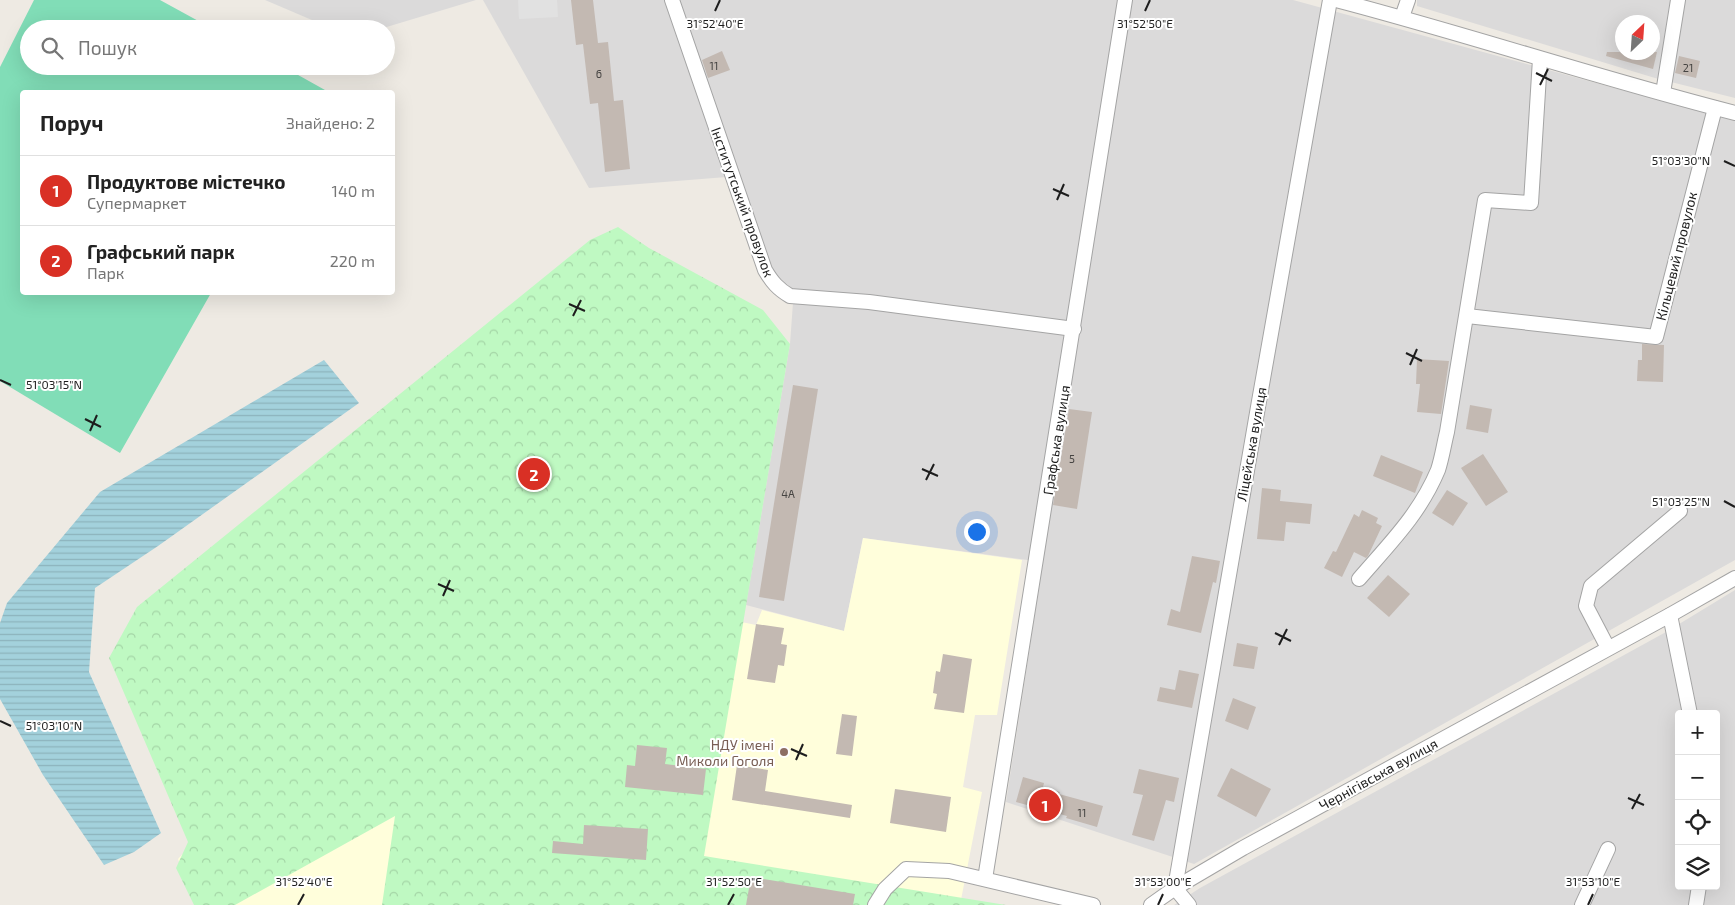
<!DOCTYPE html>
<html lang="uk">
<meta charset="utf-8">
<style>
:root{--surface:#fff;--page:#f6f6f6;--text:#222;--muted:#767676;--line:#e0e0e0;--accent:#d93025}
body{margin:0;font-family:"Exo 2",sans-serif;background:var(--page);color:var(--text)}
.controls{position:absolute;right:15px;bottom:15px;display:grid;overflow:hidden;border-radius:5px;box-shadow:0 5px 20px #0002}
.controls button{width:45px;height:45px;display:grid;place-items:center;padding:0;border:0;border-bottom:1px solid var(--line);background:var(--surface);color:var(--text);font:25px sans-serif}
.compass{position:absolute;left:1615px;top:15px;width:45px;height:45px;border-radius:50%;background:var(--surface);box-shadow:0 5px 20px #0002;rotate:25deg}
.you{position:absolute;left:976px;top:531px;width:18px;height:18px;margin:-12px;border:4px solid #fff;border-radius:50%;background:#1a73e8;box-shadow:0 0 0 8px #1a73e833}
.badge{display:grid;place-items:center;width:32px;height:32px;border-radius:50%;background:var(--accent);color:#fff;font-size:16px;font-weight:700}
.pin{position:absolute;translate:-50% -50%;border:2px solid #fff;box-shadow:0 1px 5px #0006}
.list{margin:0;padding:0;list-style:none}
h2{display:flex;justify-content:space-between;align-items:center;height:65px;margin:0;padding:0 20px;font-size:21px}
h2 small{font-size:16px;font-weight:400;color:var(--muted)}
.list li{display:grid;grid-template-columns:32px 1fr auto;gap:15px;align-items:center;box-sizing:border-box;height:70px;padding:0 20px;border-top:1px solid var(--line)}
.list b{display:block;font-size:19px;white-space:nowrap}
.list p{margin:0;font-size:16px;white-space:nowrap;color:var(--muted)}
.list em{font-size:16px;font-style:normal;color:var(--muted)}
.icon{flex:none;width:28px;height:28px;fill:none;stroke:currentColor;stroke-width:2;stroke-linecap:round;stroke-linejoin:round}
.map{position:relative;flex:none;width:1735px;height:905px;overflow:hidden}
.search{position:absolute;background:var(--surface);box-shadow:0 5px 20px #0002;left:20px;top:20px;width:375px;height:55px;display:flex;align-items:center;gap:12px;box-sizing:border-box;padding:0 18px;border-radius:28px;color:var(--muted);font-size:19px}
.panel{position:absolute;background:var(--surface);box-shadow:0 5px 20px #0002;left:20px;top:90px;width:375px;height:205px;border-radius:5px}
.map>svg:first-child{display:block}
</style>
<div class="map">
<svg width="1735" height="905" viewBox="0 0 1735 905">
<defs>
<pattern id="park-crowns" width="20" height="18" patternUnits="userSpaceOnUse" patternTransform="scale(1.25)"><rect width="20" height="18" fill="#bff9c2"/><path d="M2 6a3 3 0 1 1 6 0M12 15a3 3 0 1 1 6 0" fill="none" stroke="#a4d5a6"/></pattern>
<pattern id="water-rules" width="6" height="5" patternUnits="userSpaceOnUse" patternTransform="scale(1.25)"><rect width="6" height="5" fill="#a3d1dc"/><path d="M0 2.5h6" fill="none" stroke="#8cb3bc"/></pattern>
</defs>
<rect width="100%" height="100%" fill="#eeeae3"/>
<g fill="#dbdada" fill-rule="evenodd">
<path d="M265,0H476L380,29H333Z"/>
<path d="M483,0H1293L1735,121V560L1194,864L1006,802L1043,562L863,538L844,631L746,605L790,344L794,289L777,280L739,176L589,188Z"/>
<path d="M1417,0H1735V98L1655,78L1417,6ZM1622,22H1652V52H1622Z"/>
<path d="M1735,590V905H1174L1200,888L1666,632ZM1679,714H1716V886H1679Z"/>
</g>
<path fill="#fffedb" d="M863,538L1022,560L997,715H975L963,787L982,792L960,905H196L178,859L307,719L703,614L756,625L762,610L844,631Z"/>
<path fill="url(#park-crowns)" d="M618,227L649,248L763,310L790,344L704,856L1006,905H382L395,816L235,905H194L176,868L188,842L109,658L137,607L590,240Z"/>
<path fill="#81ddb7" d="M34,0H160L213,29H29V66H282L325,90L324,92H22V292L211,293L120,453L0,381V67Z"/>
<path fill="#e1e1e1" d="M518,0H557L558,17L519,19Z"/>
<path fill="url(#water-rules)" d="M324,360L359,403L158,546L95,588L89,672L161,833L134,852L104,865L43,775L0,699V623L7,603L100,492Z"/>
<g fill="#c3b9b2">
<path d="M571,0H593L598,43L608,42L614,101L623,100L630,169L605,172L598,103L590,104L583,44L576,45Z"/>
<path d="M722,51L730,70L708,78L702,60Z"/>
<path d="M1607,52H1657L1653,69L1606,56Z"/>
<path d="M1679,56L1700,61L1696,78L1675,73Z"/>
<path d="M1642,344L1664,345L1663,382L1637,381L1638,360H1642Z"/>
<path d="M1417,359L1449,361L1441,414L1417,412L1420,384H1416Z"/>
<path d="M793,385L818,389L784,601L759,597Z"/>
<path d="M1470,405L1492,409L1488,433L1466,429Z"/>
<path d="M1069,409L1092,412L1077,509L1053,505Z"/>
<path d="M1483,454L1508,492L1486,506L1461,468Z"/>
<path d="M1381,455L1423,472L1415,493L1373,476Z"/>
<path d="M1262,488L1281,490L1280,501L1312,504L1310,524L1286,522L1284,541L1257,539Z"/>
<path d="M1447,490L1468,503L1453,526L1432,513Z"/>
<path d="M1362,510L1378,518L1376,523L1382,526L1368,556L1366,558L1354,552L1342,577L1324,568L1333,551L1336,552L1354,514L1359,517Z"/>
<path d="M1192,556L1220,561L1216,583L1213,582L1201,633L1167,625L1171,609L1180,612Z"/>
<path d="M1388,575L1410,594L1389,617L1367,598Z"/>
<path d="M756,624L784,628L781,644L787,645L784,666L778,665L775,683L747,679Z"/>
<path d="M1237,643L1258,647L1254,669L1233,666Z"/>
<path d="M943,654L972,659L964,713L934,709L937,694L933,693L936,671L940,672Z"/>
<path d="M1179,670L1199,674L1192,708L1157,701L1160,687L1175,690Z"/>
<path d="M1233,698L1256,707L1248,730L1225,721Z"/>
<path d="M842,714L857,716L852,756L836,754Z"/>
<path d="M637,745L667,748L665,764L706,769L703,795L625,787L627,765L635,766Z"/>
<path d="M737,765L768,770L765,791L852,805L850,818L732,800Z"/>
<path d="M1231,768L1271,789L1256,817L1217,796Z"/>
<path d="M1139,769L1179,778L1174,802L1166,800L1154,841L1132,835L1143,795L1133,793Z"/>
<path d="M1023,777L1044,783L1043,787L1060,792L1059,794L1103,806L1097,827L1066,818L1067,816L1016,802Z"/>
<path d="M895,789L951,797L946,832L890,823Z"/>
<path d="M584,825L648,829L646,860L552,853L553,841L583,844Z"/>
<path d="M751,877L855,894L853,905H746Z"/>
</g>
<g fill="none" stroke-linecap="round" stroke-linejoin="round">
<defs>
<g id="minor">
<path d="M672,0L765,270C772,282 778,289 790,296L869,302L1074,329"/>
<path d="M1336,0C1470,35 1601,79 1735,113"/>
<path d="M1402,17L1408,0"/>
<path d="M1663,93L1678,0"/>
<path d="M1467,316L1656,337L1715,108"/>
<path d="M1359,579C1390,543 1419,515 1438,470C1442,458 1444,444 1447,432L1485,200L1531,203L1540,59"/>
<path d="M1670,615L1690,714"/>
<path d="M1608,648L1586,606L1591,586L1680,511"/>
<path d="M985,879L1125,0"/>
<path d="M875,905L885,889L906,869L949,871L1093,905"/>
<path d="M1151,905L1175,888L1243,848L1670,615L1735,578"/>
<path d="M1189,905L1175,888L1258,407L1330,0"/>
<path d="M1582,905L1608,849"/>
<path d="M1696,905L1699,886"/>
</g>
</defs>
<use href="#minor" stroke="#a4a4a4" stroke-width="16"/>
<use href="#minor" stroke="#fff" stroke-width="14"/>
</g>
<path fill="none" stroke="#1d1d1d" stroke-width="2" d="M715,11L720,0M1145,11L1150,0M1536,73L1552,81M1540,85L1548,69M1724,161L1735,166M1053,189L1069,196M1057,200L1064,184M569,304L585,311M573,316L581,300M1406,353L1422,361M1410,365L1417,349M0,380L11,385M85,419L101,427M90,431L97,415M922,469L938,476M926,480L934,464M1724,501L1735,507M438,584L454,591M443,596L450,580M1275,633L1291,641M1279,645L1287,629M0,721L11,726M791,749L807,756M796,760L803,744M1628,798L1644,805M1632,809L1640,794M298,905L304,894M728,905L734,894M1158,905L1163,894M1588,905L1593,894"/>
<circle fill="#8d6e63" stroke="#fff" stroke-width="2" cx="784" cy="752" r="5"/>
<g text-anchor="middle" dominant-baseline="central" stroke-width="4" stroke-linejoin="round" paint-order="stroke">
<g font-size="11" fill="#464442">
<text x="714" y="65">11</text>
<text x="1688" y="67">21</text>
<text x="599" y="73">6</text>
<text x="1072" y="458">5</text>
<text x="788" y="493">4А</text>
<text x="1082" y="812">11</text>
</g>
<g font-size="14" fill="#1d1d1d" stroke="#fff">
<text transform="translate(743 202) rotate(70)">Інститутський провулок</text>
<text transform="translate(1676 256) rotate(-76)">Кільцевий провулок</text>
<text transform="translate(1056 440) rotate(-81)">Графська вулиця</text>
<text transform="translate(1251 444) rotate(-80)">Ліцейська вулиця</text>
<text transform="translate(1378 774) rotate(-29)">Чернігівська вулиця</text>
</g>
<g font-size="14" fill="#785e54" stroke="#fff" text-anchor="end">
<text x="774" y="744">НДУ імені<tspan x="774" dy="16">Миколи Гоголя</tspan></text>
</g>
</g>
<g font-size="12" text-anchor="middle" fill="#1d1d1d" stroke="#fff" stroke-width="4" stroke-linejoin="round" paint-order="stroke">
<text x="715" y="28">31°52'40"E</text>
<text x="1145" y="28">31°52'50"E</text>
<text x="1681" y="165">51°03'30"N</text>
<text x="54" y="389">51°03'15"N</text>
<text x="1681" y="506">51°03'25"N</text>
<text x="54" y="730">51°03'10"N</text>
<text x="304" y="886">31°52'40"E</text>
<text x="734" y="886">31°52'50"E</text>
<text x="1163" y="886">31°53'00"E</text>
<text x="1593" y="886">31°53'10"E</text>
</g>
</svg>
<div class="controls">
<button>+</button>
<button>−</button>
<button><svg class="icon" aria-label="locate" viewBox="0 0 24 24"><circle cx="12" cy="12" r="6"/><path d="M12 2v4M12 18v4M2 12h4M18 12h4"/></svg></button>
<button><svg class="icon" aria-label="layers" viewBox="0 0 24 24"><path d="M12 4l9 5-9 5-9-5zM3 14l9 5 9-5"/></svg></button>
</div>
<svg class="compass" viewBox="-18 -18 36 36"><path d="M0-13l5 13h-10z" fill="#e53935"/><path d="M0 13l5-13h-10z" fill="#767676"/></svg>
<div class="you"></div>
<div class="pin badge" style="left:1045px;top:805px">1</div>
<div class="pin badge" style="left:534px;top:474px">2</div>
<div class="search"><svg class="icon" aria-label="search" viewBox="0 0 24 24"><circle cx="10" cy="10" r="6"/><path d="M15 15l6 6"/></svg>Пошук</div>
<section class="panel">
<h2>Поруч<small>Знайдено: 2</small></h2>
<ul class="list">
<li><span class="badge">1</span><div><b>Продуктове містечко</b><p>Супермаркет</p></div><em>140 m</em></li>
<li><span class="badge">2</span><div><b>Графський парк</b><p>Парк</p></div><em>220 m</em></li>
</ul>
</section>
</div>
